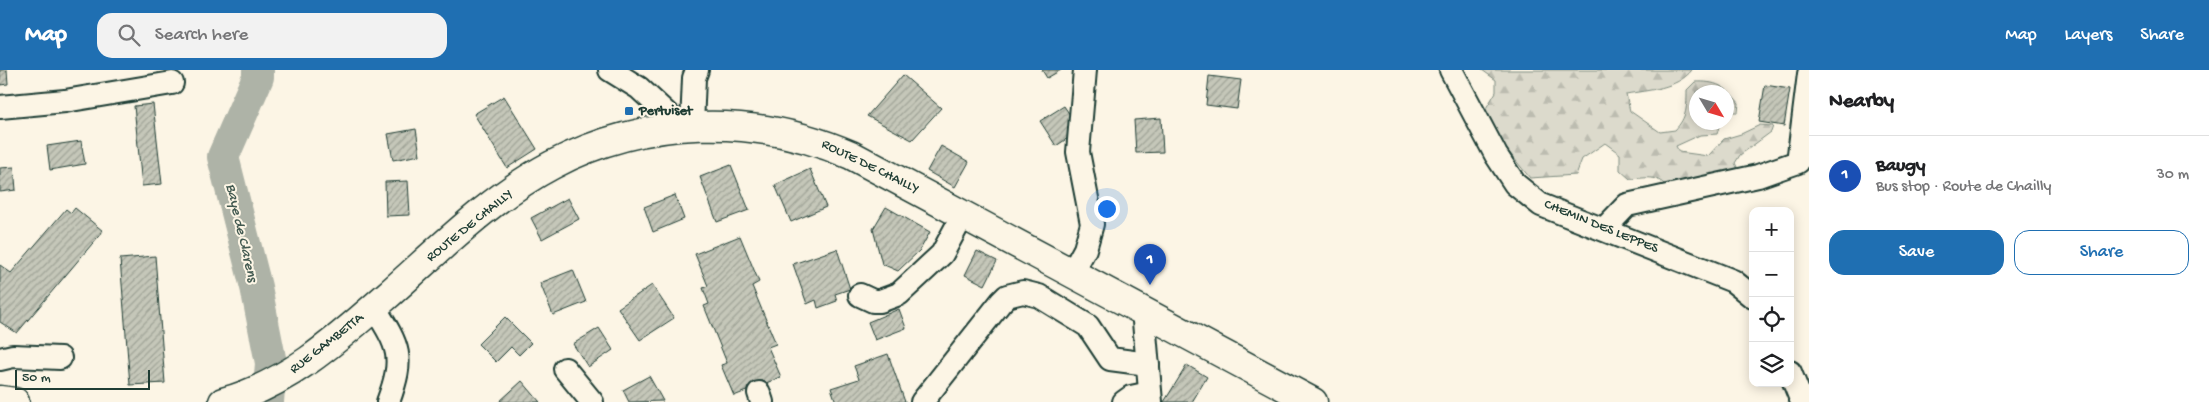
<!DOCTYPE html>
<meta charset="utf-8">
<style>
:root{--surface:#fff;--page:#f2f2f2;--text:#202124;--muted:#757577;--line:#e0e0e0;--accent:#1f6fb2}
body{margin:0;font-family:"Gochi Hand",sans-serif;background:var(--page);color:var(--text)}
.controls{position:absolute;right:15px;bottom:15px;display:grid;overflow:hidden;border-radius:10px;box-shadow:0 2px 12px #0003}
.controls button{width:45px;height:45px;display:grid;place-items:center;padding:0;border:0;border-bottom:1px solid var(--line);background:var(--surface);color:var(--text);font:25px sans-serif}
.compass{position:absolute;left:1689px;top:15px;width:45px;height:45px;border-radius:50%;background:var(--surface);box-shadow:0 2px 12px #0003;rotate:128deg}
.scale{position:absolute;left:15px;bottom:12px;width:135px;box-sizing:border-box;padding-left:5px;border:2px solid #1f3d34;border-top:0;font-size:14px;line-height:18px;white-space:nowrap;color:#1f3d34;-webkit-text-stroke:4px #fcf5e5;paint-order:stroke}
.you{position:absolute;left:1106px;top:138px;width:18px;height:18px;margin:-12px;border:4px solid #fff;border-radius:50%;background:#1a73e8;box-shadow:0 0 0 8px #1a73e833}
.badge{display:grid;place-items:center;width:32px;height:32px;border-radius:50%;background:var(--accent);color:#fff;font-size:16px;font-weight:700}
.pin{position:absolute;translate:-50% -41px;filter:drop-shadow(0 1px 2px #0008)}
.pin::after{content:'';position:absolute;top:26px;width:18px;height:15px;background:inherit;clip-path:polygon(0 0,100% 0,50% 100%)}
.list{margin:0;padding:0;list-style:none}
h2{display:flex;justify-content:space-between;align-items:center;height:65px;margin:0;padding:0 20px;font-size:21px}
h2 small{font-size:16px;font-weight:400;color:var(--muted)}
.list li{display:grid;grid-template-columns:32px 1fr auto;gap:15px;align-items:center;box-sizing:border-box;height:80px;padding:0 20px;border-top:1px solid var(--line)}
.list b{display:block;font-size:19px;white-space:nowrap}
.list p{margin:0;font-size:16px;white-space:nowrap;color:var(--muted)}
.list em{font-size:16px;font-style:normal;color:var(--muted)}
.actions{display:flex;gap:10px;padding:15px 20px}
.actions a{flex:1;padding:11px 0;border:1px solid var(--accent);border-radius:15px;text-align:center;font-size:18px;color:var(--accent)}
.actions .main{background:var(--accent);color:#fff}
.icon{flex:none;width:28px;height:28px;fill:none;stroke:currentColor;stroke-width:2;stroke-linecap:round;stroke-linejoin:round}
.map{position:relative;flex:none;width:1809px;height:332px;overflow:hidden}
header{display:flex;align-items:center;gap:30px;box-sizing:border-box;height:70px;padding:0 25px;background:var(--accent);color:#fff}
header strong{font-size:24px}
nav{display:flex;gap:28px;margin-inline-start:auto;font-size:18px}
.search{width:350px;height:45px;background:var(--page);display:flex;align-items:center;gap:12px;box-sizing:border-box;padding:0 18px;border-radius:15px;color:var(--muted);font-size:19px}
main{display:flex}
aside{flex:1;background:var(--surface)}
.map>svg:first-child{display:block}
</style>
<header>
<strong>Map</strong>
<div class="search"><svg class="icon" aria-label="search" viewBox="0 0 24 24"><circle cx="10" cy="10" r="6"/><path d="M15 15l6 6"/></svg>Search here</div>
<nav><a>Map</a><a>Layers</a><a>Share</a></nav>
</header>
<main>
<div class="map">
<svg width="1809" height="332" viewBox="0 0 1809 332">
<defs>
<pattern id="forest-firs" width="22" height="20" patternUnits="userSpaceOnUse" patternTransform="scale(1.25)"><rect width="22" height="20" fill="#dcdacc"/><path d="M5 1l3.5 6h-7zM16 11l3.5 6h-7z" fill="#bcbcb0"/></pattern>
<pattern id="building-hatch" width="6" height="6" patternUnits="userSpaceOnUse" patternTransform="scale(1.25)"><rect width="6" height="6" fill="#c5c7b9"/><path d="M-1 1l2-2M0 6l6-6M5 7l2-2" fill="none" stroke="#9fa397"/></pattern>
</defs>
<rect width="100%" height="100%" fill="#fcf5e5"/>
<filter id="ink" filterUnits="userSpaceOnUse"><feTurbulence type="fractalNoise" baseFrequency=".02" numOctaves="2"/><feDisplacementMap in="SourceGraphic" scale="10" xChannelSelector="R" yChannelSelector="G"/><feConvolveMatrix kernelMatrix="1 2 1 2 8 2 1 2 1" color-interpolation-filters="sRGB"/></filter>
<g filter="url(#ink)">
<path fill="url(#forest-firs)" stroke="#7e8c80" d="M1482,0H1692C1677,19 1648,20 1626,24L1630,41L1660,62L1675,60C1687,47 1687,37 1687,20L1695,12C1716,11 1726,16 1739,33L1738,42H1727L1726,22H1696V52L1720,53L1717,64L1700,65L1676,76L1679,82L1708,86L1724,69L1741,64L1760,55L1773,56L1771,62L1740,85L1735,93L1740,103L1669,119C1656,104 1649,108 1630,109L1620,100V84L1605,73L1582,89L1576,105L1530,108L1487,55L1483,43L1496,22V10Z"/>
<g fill="none" stroke-linecap="round" stroke-linejoin="round">
<path stroke="#aeb3a7" stroke-width="32" d="M258,0V7L223,87L256,217L271,293L268,332"/>
</g>
<g fill="url(#building-hatch)" stroke="#1f3d34">
<path d="M0,0H7L8,14L0,15Z"/>
<path d="M1042,0H1061L1047,8Z"/>
<path d="M903,5L941,38L912,70L867,46Z"/>
<path d="M1209,6L1241,10L1237,39L1206,35Z"/>
<path d="M1765,15L1790,19L1784,56L1759,52Z"/>
<path d="M504,26L537,79L507,98L474,44Z"/>
<path d="M153,34L162,114L142,116L134,36Z"/>
<path d="M1064,36L1080,60L1056,76L1040,51Z"/>
<path d="M1161,48L1163,82L1136,83L1134,50Z"/>
<path d="M416,59L420,85L393,90L388,64Z"/>
<path d="M81,71L85,94L50,100L47,76Z"/>
<path d="M941,76L969,92L955,117L927,101Z"/>
<path d="M731,95L749,140L717,152L700,107Z"/>
<path d="M14,97L16,120L0,122V98Z"/>
<path d="M810,99L826,137L791,152L775,115Z"/>
<path d="M408,111L410,145L386,146L385,112Z"/>
<path d="M675,125L684,149L653,162L644,137Z"/>
<path d="M568,128L579,149L542,169L531,148Z"/>
<path d="M886,137L930,162L920,180L898,201L882,194L873,159Z"/>
<path d="M75,138L103,161L17,263L0,252V195L11,203L66,139L71,143Z"/>
<path d="M740,166L759,212L752,216L776,274L768,277L781,307L734,326L721,295L727,293L704,236L709,234L703,218L708,216L695,184Z"/>
<path d="M837,179L850,219L835,224L837,231L818,238L816,230L807,234L793,194Z"/>
<path d="M977,181L997,191L985,215L965,205Z"/>
<path d="M155,186L165,313L130,315L120,189Z"/>
<path d="M573,200L586,232L553,245L540,213Z"/>
<path d="M652,215L674,248L640,270L618,238Z"/>
<path d="M899,239L906,258L875,270L868,252Z"/>
<path d="M505,247L531,273L519,285L511,277L496,292L478,274Z"/>
<path d="M599,258L613,280L588,297L573,274Z"/>
<path d="M888,284L905,332H836L831,318L859,309L854,296Z"/>
<path d="M1187,295L1207,307L1192,332H1164Z"/>
<path d="M649,306L663,331L629,332L623,320Z"/>
<path d="M522,311L540,332H499Z"/>
</g>
<g fill="none" stroke-linecap="round" stroke-linejoin="round">
<defs>
<g id="minor">
<path d="M610,0L639,18L681,57"/>
<path d="M1451,0L1496,85L1515,114L1541,135L1733,211L1753,227"/>
<path d="M0,37L65,31L172,13"/>
<path d="M692,55L694,8L697,0"/>
<path d="M1605,158L1627,135L1758,106L1798,92L1809,4"/>
<path d="M1072,203L1085,179L1092,154L1078,82L1085,0"/>
<path d="M860,225L873,231H880L899,224L942,184L963,145"/>
<path d="M374,237C399,277 405,286 388,332"/>
<path d="M1143,240L1151,332"/>
<path d="M0,289L13,286L60,288"/>
<path d="M565,299L592,332"/>
<path d="M1790,302L1802,332"/>
<path d="M759,323L762,332"/>
<path d="M922,332L1001,232L1007,226L1023,222L1039,226L1088,256L1110,289L1148,294"/>
<path d="M1124,332L1131,327L1150,323"/>
</g>
<g id="major">
<path d="M0,330L15,332"/>
<path d="M223,332C289,314 339,268 389,224C440,179 491,127 552,95C645,46 755,43 851,85L1313,332"/>
</g>
</defs>
<use href="#minor" stroke="#1f3d34" stroke-width="26"/>
<use href="#major" stroke="#1f3d34" stroke-width="31"/>
<use href="#minor" stroke="#fcf5e5" stroke-width="22"/>
<use href="#major" stroke="#fcf5e5" stroke-width="28"/>
</g>
</g>
<rect fill="#1f6fb2" stroke="#fcf5e5" stroke-width="2" x="624" y="36" width="10" height="10" rx="2.5"/>
<g text-anchor="middle" dominant-baseline="central" stroke-width="4" stroke-linejoin="round" paint-order="stroke">
<g font-size="14" font-weight="bold" fill="#1f3d34" stroke="#fcf5e5" text-anchor="start">
<text x="639" y="41">Pertuiset</text>
</g>
<g font-size="14" fill="#1f3d34" stroke="#fcf5e5">
<text transform="translate(870 97) rotate(26)">ROUTE DE CHAILLY</text>
<text transform="translate(470 156) rotate(-39)">ROUTE DE CHAILLY</text>
<text transform="translate(1601 157) rotate(22)">CHEMIN DES LEPPES</text>
<text transform="translate(327 274) rotate(-38)">RUE GAMBETTA</text>
</g>
<g font-size="15" font-style="italic" fill="#435a51" stroke="#fcf5e5">
<text transform="translate(241 163) rotate(77)">Baye de Clarens</text>
</g>
</g>
</svg>
<div class="controls">
<button>+</button>
<button>−</button>
<button><svg class="icon" aria-label="locate" viewBox="0 0 24 24"><circle cx="12" cy="12" r="6"/><path d="M12 2v4M12 18v4M2 12h4M18 12h4"/></svg></button>
<button><svg class="icon" aria-label="layers" viewBox="0 0 24 24"><path d="M12 4l9 5-9 5-9-5zM3 14l9 5 9-5"/></svg></button>
</div>
<svg class="compass" viewBox="-18 -18 36 36"><path d="M0-13l5 13h-10z" fill="#e53935"/><path d="M0 13l5-13h-10z" fill="#757577"/></svg>
<div class="scale">50 m</div>
<div class="you"></div>
<div class="pin badge" style="left:1150px;top:215px;background:#1a4fb4">1</div>
</div>
<aside>
<h2>Nearby<small></small></h2>
<ul class="list">
<li><span class="badge" style="background:#1a4fb4">1</span><div><b>Baugy</b><p>Bus stop · Route de Chailly</p></div><em>30 m</em></li>
</ul>
<div class="actions"><a class="main">Save</a><a>Share</a></div>
</aside>
</main>
